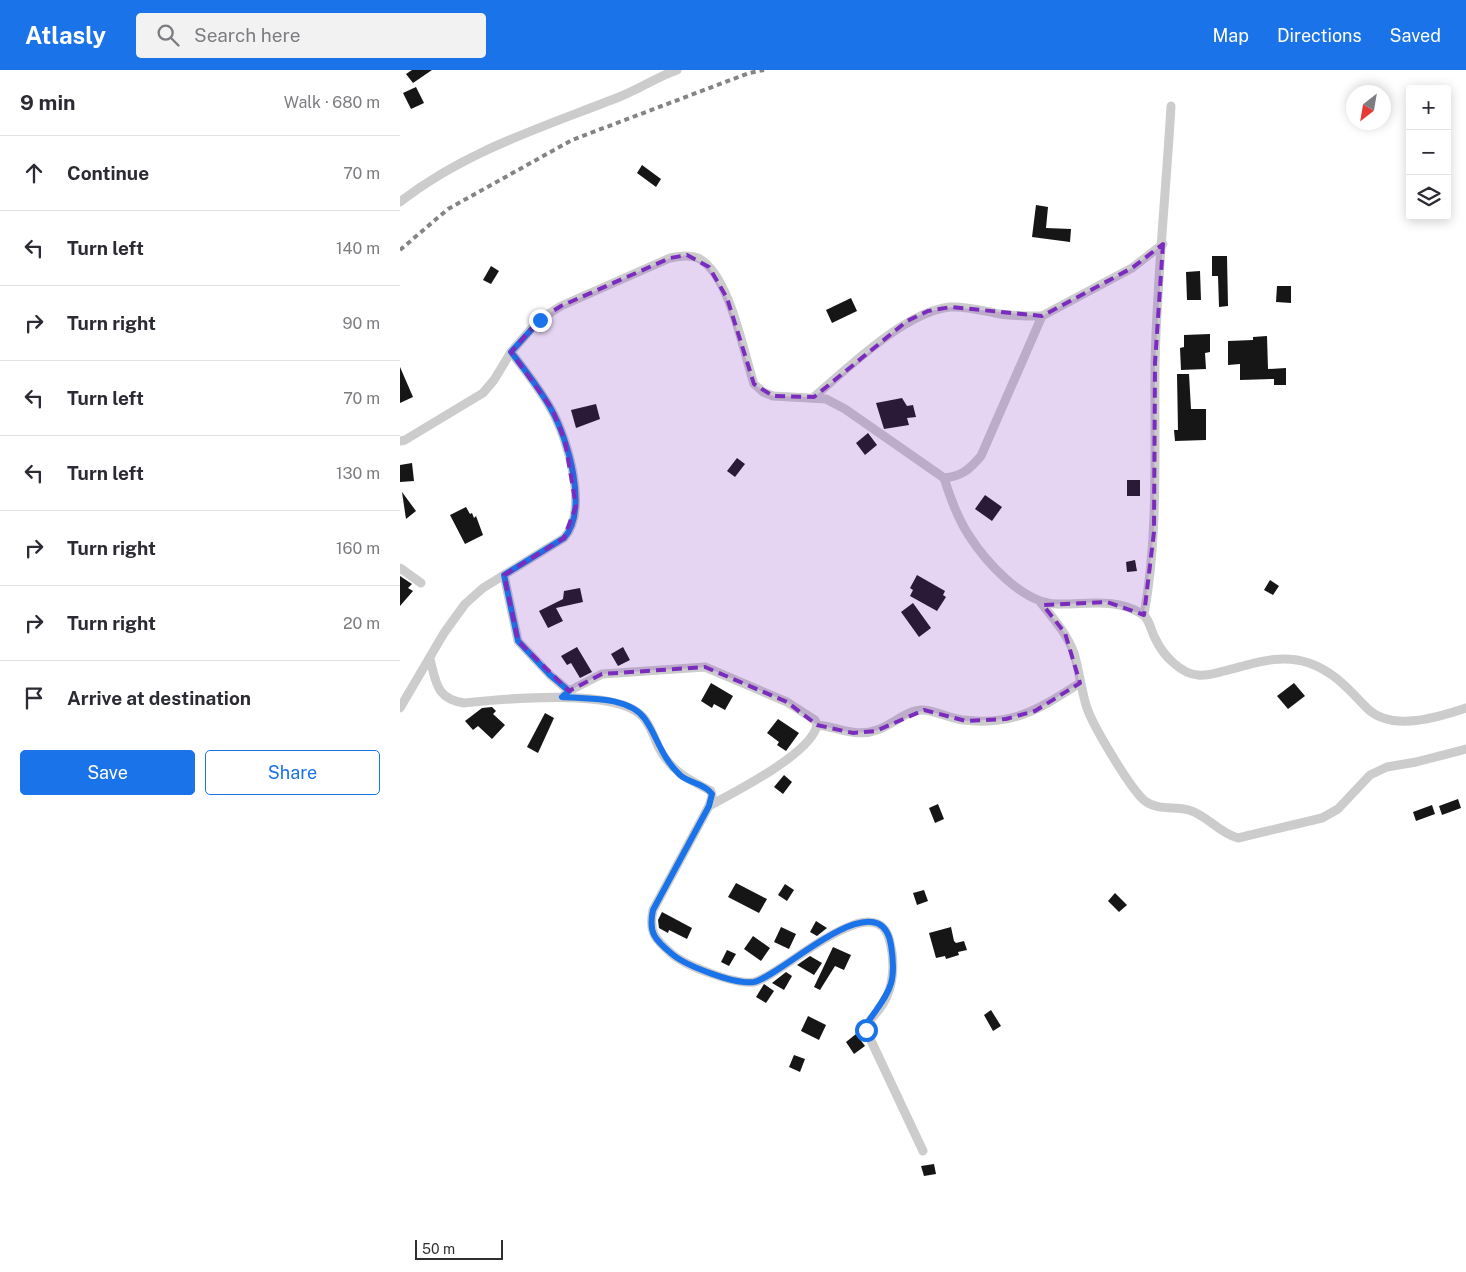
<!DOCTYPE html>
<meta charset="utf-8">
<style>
:root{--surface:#fff;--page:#f2f2f3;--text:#2b2b33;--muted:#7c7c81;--line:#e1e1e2;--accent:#1a73e8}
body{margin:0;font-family:"Public Sans",sans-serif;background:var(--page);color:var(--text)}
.controls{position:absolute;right:15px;top:15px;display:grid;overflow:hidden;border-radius:5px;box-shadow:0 2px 12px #0003}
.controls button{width:45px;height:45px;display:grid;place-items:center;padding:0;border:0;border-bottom:1px solid var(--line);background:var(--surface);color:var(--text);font:25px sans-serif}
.compass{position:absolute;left:946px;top:15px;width:45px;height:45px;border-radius:50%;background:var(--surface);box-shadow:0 2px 12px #0003;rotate:211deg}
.scale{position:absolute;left:15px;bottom:12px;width:88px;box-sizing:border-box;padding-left:5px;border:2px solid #2f2f2f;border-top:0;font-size:14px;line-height:18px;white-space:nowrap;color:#2f2f2f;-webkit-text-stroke:4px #fff;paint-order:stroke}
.stop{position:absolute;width:15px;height:15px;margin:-11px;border:4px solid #1a73e8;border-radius:50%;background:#fff}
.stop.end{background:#1a73e8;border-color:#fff;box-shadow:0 1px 5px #0008}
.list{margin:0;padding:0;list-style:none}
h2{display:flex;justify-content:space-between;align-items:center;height:65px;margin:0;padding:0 20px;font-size:21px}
h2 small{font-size:16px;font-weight:400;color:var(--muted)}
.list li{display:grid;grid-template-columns:32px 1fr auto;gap:15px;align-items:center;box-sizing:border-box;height:75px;padding:0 20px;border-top:1px solid var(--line)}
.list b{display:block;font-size:19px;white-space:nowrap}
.list em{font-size:16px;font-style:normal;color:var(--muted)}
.actions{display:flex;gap:10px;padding:15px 20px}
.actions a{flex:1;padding:11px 0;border:1px solid var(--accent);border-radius:5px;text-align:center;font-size:18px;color:var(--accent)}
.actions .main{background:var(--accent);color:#fff}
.icon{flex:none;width:28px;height:28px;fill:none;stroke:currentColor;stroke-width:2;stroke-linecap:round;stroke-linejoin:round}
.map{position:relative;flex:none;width:1066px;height:1202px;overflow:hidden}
header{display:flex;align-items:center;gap:30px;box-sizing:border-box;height:70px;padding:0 25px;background:var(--accent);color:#fff}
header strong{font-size:24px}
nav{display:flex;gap:28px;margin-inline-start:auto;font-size:18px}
.search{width:350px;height:45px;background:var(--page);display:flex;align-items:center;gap:12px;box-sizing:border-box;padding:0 18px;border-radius:5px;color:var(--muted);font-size:19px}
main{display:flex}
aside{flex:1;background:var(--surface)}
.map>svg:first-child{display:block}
</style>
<header>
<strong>Atlasly</strong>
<div class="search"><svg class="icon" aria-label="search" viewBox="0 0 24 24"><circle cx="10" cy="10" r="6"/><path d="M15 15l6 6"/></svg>Search here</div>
<nav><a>Map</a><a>Directions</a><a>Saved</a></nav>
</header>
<main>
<aside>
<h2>9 min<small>Walk · 680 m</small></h2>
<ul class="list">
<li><svg class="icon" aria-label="ahead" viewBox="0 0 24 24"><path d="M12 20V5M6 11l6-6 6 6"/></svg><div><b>Continue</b></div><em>70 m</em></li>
<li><svg class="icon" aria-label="left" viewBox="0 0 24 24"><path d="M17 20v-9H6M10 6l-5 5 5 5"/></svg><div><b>Turn left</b></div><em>140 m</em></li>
<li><svg class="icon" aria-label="right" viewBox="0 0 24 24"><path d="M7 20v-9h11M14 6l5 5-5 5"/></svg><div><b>Turn right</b></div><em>90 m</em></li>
<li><svg class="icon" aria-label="left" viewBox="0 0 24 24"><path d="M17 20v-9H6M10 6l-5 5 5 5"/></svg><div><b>Turn left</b></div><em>70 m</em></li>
<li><svg class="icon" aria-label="left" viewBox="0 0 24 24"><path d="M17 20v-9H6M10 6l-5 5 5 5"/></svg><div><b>Turn left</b></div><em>130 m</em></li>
<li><svg class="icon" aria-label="right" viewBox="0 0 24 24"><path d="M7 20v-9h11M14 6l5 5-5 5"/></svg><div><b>Turn right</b></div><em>160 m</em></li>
<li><svg class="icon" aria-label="right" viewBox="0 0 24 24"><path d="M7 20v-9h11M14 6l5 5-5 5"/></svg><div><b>Turn right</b></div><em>20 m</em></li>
<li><svg class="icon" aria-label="arrive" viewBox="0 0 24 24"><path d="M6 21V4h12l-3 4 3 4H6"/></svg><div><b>Arrive at destination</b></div></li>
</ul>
<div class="actions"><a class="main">Save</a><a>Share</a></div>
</aside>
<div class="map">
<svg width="1066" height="1202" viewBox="0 0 1066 1202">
<rect width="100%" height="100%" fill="#fff"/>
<g fill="#161616">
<path d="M12,0H32L13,13L6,4Z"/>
<path d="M16,17L24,33L11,39L3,23Z"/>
<path d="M242,95L261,109L256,117L237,103Z"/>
<path d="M636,135L648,137L646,158L671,159L670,172L632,167Z"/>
<path d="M812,186H827L828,236L819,237L818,206H812Z"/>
<path d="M91,196L99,201L91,214L83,210Z"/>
<path d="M800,201L801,230H787L786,202Z"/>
<path d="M877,216H891V233L876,232Z"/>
<path d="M451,228L457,241L432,253L426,240Z"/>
<path d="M810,264V282L805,283L806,299L781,300L780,278L784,277V265Z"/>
<path d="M867,266L868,299L886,298V315H874V309L840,310V294L828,295V271L853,270V267Z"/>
<path d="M0,297L13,327L0,333Z"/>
<path d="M777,304H789L791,339H806V370L775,371L774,360H778Z"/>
<path d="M502,328L507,336L513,335L516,347L507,348L509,355L484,359L476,333Z"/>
<path d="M196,334L200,349L176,358L171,340Z"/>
<path d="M468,363L477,375L465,385L456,373Z"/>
<path d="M337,388L345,394L335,407L327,401Z"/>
<path d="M12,393L14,411L0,412V395Z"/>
<rect x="727" y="410" width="13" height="16"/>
<path d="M2,422L16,441L6,449Z"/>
<path d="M585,425L602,437L592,451L575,439Z"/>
<path d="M66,437L70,444L72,443L74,448L76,446L83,465L65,474L50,445Z"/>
<path d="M735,490L737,501L727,502L726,492Z"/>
<path d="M517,505L545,521L543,525L546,527L537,541L510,526L513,520L510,518Z"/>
<path d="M0,506L12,514L8,518L13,521L0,536Z"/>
<path d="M870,510L879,516L873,525L864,520Z"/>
<path d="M180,518L183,532L156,538L163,551L148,558L139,541L163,529L164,521Z"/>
<path d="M513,533L531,558L519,567L501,542Z"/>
<path d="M177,577L192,602L180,608L171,593L167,595L161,586Z"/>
<path d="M223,577L230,590L218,596L211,584Z"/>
<path d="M311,613L333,626L325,640L314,634L312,638L301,631Z"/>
<path d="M894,613L905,626L888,639L877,626Z"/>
<path d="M92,637L96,641L93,644L105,655L92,669L78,656L73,660L65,651L82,638Z"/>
<path d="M145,643L154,648L138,683L127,677Z"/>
<path d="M378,649L399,663L386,681L377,675L379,672L367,663Z"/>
<path d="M384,705L392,712L383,724L374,717Z"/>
<path d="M1058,729L1061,738L1042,745L1039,736Z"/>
<path d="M538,734L544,749L535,753L529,738Z"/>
<path d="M1032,735L1035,744L1016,751L1013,742Z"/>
<path d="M336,813L367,829L359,843L328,827Z"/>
<path d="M385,814L394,820L387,831L378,825Z"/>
<path d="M524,820L528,831L517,835L513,823Z"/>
<path d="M715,823L727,835L719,842L708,831Z"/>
<path d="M262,842L292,858L287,869L269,860L268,863L259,858L258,850Z"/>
<path d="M416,851L427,858L417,866L410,862Z"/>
<path d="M381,857L396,864L389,879L374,872Z"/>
<path d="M551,857L554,871L556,873L564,871L567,880L558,882L559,885L546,889L545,886L536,888L529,863Z"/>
<path d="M353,866L370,878L361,891L344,879Z"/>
<path d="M433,877L451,885L444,900L435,896L420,920L414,917Z"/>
<path d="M327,880L336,884L329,896L321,892Z"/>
<path d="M410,886L422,893L414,905L397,895Z"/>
<path d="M386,902L392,906L384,920L372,913Z"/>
<path d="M364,914L374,921L366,933L356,927Z"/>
<path d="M591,940L601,956L593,961L584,945Z"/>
<path d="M408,946L426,955L419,970L401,961Z"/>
<path d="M456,964L465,976L454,984L446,972Z"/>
<path d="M394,985L405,989L400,1002L389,997Z"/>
<path d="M534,1094L536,1104L524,1106L521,1096Z"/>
</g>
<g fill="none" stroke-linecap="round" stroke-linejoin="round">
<g stroke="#ccc" stroke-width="9">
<path d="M0,132C65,81 143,57 219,27C239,19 257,7 277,0"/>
<path d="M414,327C448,298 506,241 550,237C567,236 583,241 600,244C614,246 627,246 642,246"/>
<path d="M0,371L5,370L83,323L94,310L111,282L139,250L161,236L270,188C279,186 291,184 300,189C330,207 343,281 354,314L363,322L373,326L426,329L445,339L544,408C562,406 569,400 581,386L642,246L732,198L763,174"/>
<path d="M544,408C550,427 557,447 568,464C585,491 623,534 657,534C685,535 716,527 742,544C750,549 751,562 756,570C763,585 781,604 798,605C806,606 816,603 824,601C853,594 880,583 909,593C935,602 950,621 968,639C992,662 1039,647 1066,638"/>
<path d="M0,498L21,513"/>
<path d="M104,505L118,571L150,605L169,621"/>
<path d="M641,533C653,548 667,564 674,583C679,600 681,618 686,635C691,653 731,720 745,731C758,741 775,736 789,740C808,746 819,763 838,768L922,748L938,739L970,705L987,697L1016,692L1066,679"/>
<path d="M744,545C759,462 754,378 755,294C757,208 766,122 771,36"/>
<path d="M30,589C36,612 36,629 64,633C103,629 217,617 243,647C251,656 254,668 259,678C271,701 289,710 311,721L312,726L309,736L253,840C248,863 256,870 272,884C286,896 336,915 354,912C382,906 477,812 490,872C495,892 494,916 483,934C478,942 471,948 467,955L466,960L523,1081"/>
<path d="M162,627L169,621L202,604L305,597L387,632L415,650L417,655C412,683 335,722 309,736"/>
<path d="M0,638L44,563L65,534L83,518L164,468C189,440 168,369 151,339C140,319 125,300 111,282"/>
<path d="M417,655C438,657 456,668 477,660C492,655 507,640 522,640C535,640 550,649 563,650C615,656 639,639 680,613"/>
</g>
<path stroke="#848484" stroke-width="4" stroke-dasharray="5 4" stroke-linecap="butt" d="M0,180L48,139L172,70L349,3L364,0"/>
</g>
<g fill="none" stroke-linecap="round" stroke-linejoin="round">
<path stroke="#1a73e8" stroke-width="6" d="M140,250L111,282C125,300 140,319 151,339C168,369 189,440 164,468L104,505L118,571L150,605L169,621L162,627C187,629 229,626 245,649C258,668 261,687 280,705C289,713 305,714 312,724L309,736L253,840C248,863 255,870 272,884C286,896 336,915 354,912C382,906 480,808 491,875C498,918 487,923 466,955V960"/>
</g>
<path fill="#7b2cbf" fill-opacity="0.2" stroke="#7b2cbf" stroke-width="4" stroke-dasharray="10 6" stroke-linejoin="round" d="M763,174L755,293L754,462L744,545L707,532L643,535L665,563L680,613L635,641L606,649L566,651L524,640L476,661L453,663L417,655L387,632L305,597L202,604L169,621L118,571L104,505L164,468L176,436L165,371L152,339L111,282L139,250L161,236L270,188L287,185L309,197L327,228L354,314L373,326L414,327L507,251L528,241L551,237L642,246L732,198Z"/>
</svg>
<div class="controls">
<button>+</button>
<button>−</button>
<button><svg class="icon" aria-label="layers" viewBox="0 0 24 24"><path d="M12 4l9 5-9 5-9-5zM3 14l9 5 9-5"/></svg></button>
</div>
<svg class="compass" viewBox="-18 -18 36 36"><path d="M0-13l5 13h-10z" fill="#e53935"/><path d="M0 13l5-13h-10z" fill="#7c7c81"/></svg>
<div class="scale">50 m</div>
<div class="stop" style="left:466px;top:960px"></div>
<div class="stop end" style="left:140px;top:250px"></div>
</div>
</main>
